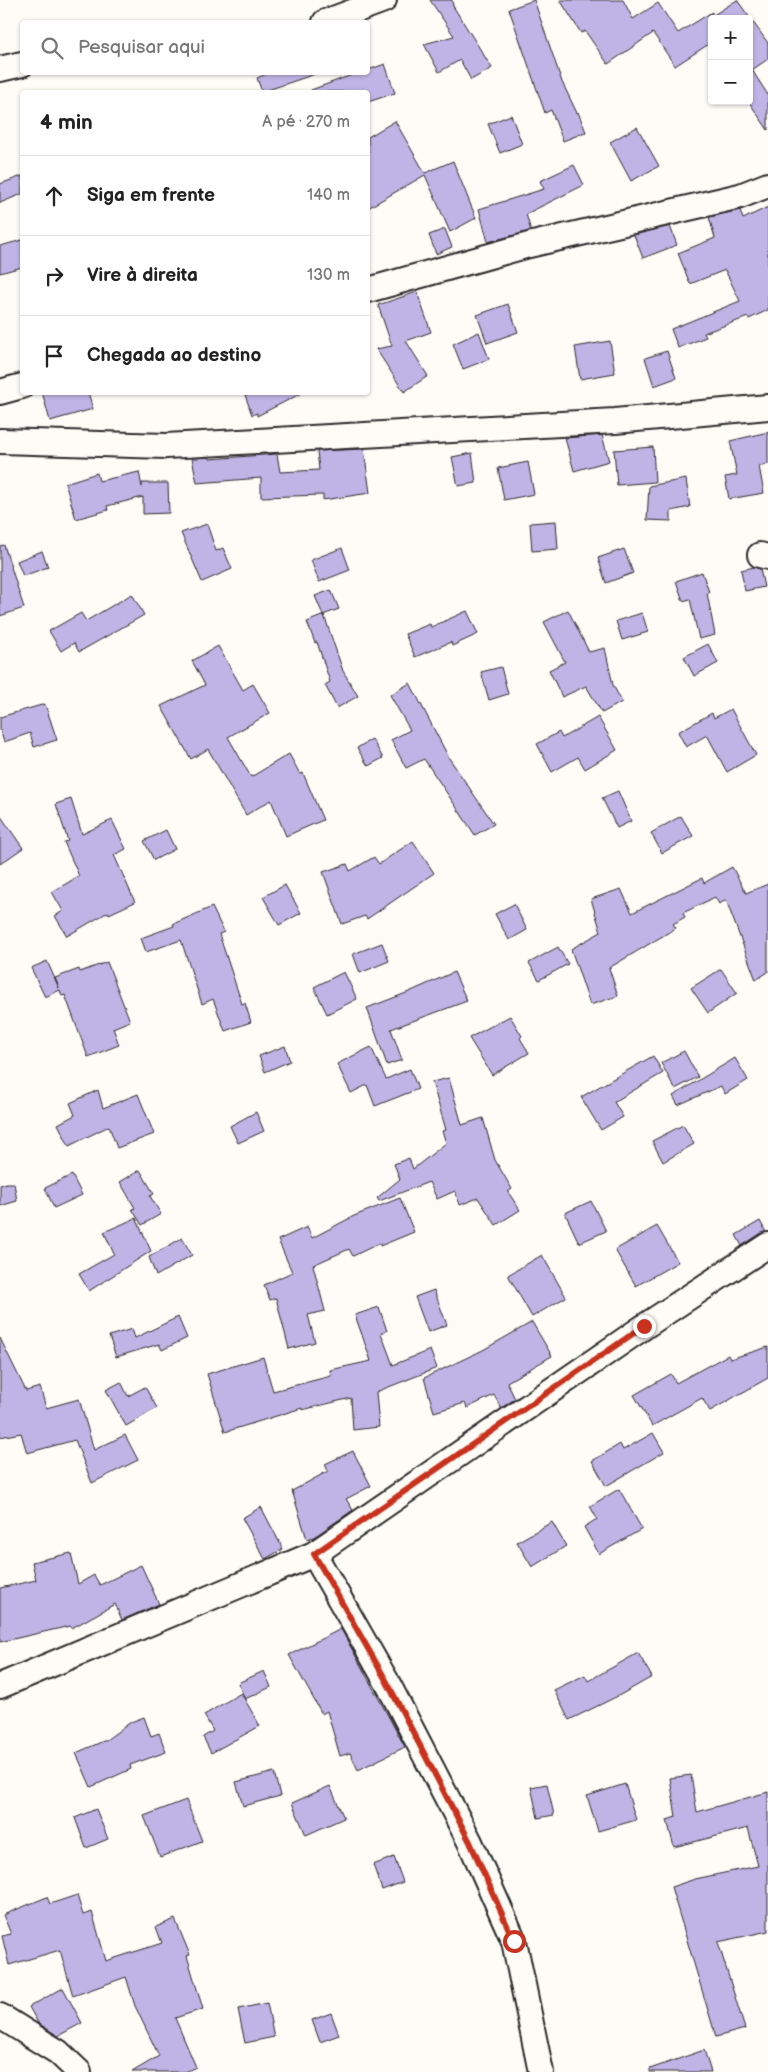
<!DOCTYPE html>
<html lang="pt">
<meta charset="utf-8">
<style>
:root{--surface:#fff;--page:#f6f6f6;--text:#222;--muted:#767676;--line:#e0e0e0}
body{margin:0;font-family:"Balsamiq Sans",sans-serif;background:var(--page);color:var(--text)}
.controls{position:absolute;right:15px;top:15px;display:grid;overflow:hidden;border-radius:5px;box-shadow:0 1px 4px #0004}
.controls button{width:45px;height:45px;display:grid;place-items:center;padding:0;border:0;border-bottom:1px solid var(--line);background:var(--surface);color:var(--text);font:25px sans-serif}
.stop{position:absolute;width:15px;height:15px;margin:-11px;border:4px solid #c8321e;border-radius:50%;background:#fff}
.stop.end{background:#c8321e;border-color:#fff;box-shadow:0 1px 5px #0008}
.list{margin:0;padding:0;list-style:none}
h2{display:flex;justify-content:space-between;align-items:center;height:65px;margin:0;padding:0 20px;font-size:21px}
h2 small{font-size:16px;font-weight:400;color:var(--muted)}
.list li{display:grid;grid-template-columns:32px 1fr auto;gap:15px;align-items:center;box-sizing:border-box;height:80px;padding:0 20px;border-top:1px solid var(--line)}
.list b{display:block;font-size:19px;white-space:nowrap}
.list em{font-size:16px;font-style:normal;color:var(--muted)}
.icon{flex:none;width:28px;height:28px;fill:none;stroke:currentColor;stroke-width:2;stroke-linecap:round;stroke-linejoin:round}
.map{position:relative;flex:none;width:768px;height:2072px;overflow:hidden}
.search{position:absolute;background:var(--surface);box-shadow:0 1px 4px #0004;left:20px;top:20px;width:350px;height:55px;display:flex;align-items:center;gap:12px;box-sizing:border-box;padding:0 18px;border-radius:5px;color:var(--muted);font-size:19px}
.panel{position:absolute;background:var(--surface);box-shadow:0 1px 4px #0004;left:20px;top:90px;width:350px;height:305px;border-radius:5px}
.map>svg:first-child{display:block}
</style>
<div class="map">
<svg width="768" height="2072" viewBox="0 0 768 2072">
<rect width="100%" height="100%" fill="#fdfcf7"/>
<filter id="ink" filterUnits="userSpaceOnUse"><feTurbulence type="fractalNoise" baseFrequency=".02" numOctaves="2"/><feDisplacementMap in="SourceGraphic" scale="10" xChannelSelector="R" yChannelSelector="G"/><feConvolveMatrix kernelMatrix="1 2 1 2 8 2 1 2 1" color-interpolation-filters="sRGB"/></filter>
<g filter="url(#ink)">
<g fill="#beb4e6" stroke="#2b2b2b">
<path d="M430,0H452L453,6L492,68L471,80L460,60L439,72L424,44L454,36Z"/>
<path d="M534,0L562,82L577,113L578,112L586,132L563,141L551,110L545,113L509,9Z"/>
<path d="M560,0H623L633,19L658,3L678,33L712,12V16L737,0L768,43V59L752,70L768,95V130L749,102V19H712V42L675,66L653,33L608,64L585,31L581,33Z"/>
<path d="M385,64L395,93L368,102V92H311V90L360,72H368V70Z"/>
<path d="M271,72H315V74L262,92L257,78Z"/>
<path d="M511,115L522,144L500,153L488,124Z"/>
<path d="M395,121L425,173L453,161L476,218L450,232L425,175L368,208V137Z"/>
<path d="M637,127L659,166L631,181L610,142Z"/>
<path d="M574,165L584,185L526,214L531,231L488,242L479,209L544,189L540,181Z"/>
<path d="M22,176V194L0,203V184Z"/>
<path d="M768,207V310L749,319L748,317L704,333L706,337L678,348L671,329L740,301L725,270L690,284L678,253L715,238L709,217L740,210L743,219Z"/>
<path d="M670,226L677,245L643,258L634,235Z"/>
<path d="M445,229L452,247L436,254L429,235Z"/>
<path d="M22,240V267L0,273V246Z"/>
<path d="M417,292L431,332L406,341L428,376L404,392L376,349L392,346L378,305Z"/>
<path d="M508,304L518,332L487,343L477,315Z"/>
<path d="M479,332L489,359L463,369L453,344Z"/>
<path d="M610,341L615,373L580,379L575,347Z"/>
<path d="M667,351L676,378L654,386L645,358Z"/>
<path d="M42,392H88L93,409L50,421Z"/>
<path d="M244,392H304L257,416V413L252,415Z"/>
<path d="M768,432V464L759,466L764,493L729,499L725,477L737,475L730,441Z"/>
<path d="M602,435L609,461L574,471L565,438Z"/>
<path d="M653,447L655,482L617,485L614,450Z"/>
<path d="M364,449L370,493L323,500V495L261,497V478L197,483L192,458L209,457L210,459L277,454L280,472L319,470L317,451Z"/>
<path d="M472,453L476,483L458,486L452,457Z"/>
<path d="M528,462L534,494L504,500L498,468Z"/>
<path d="M139,472L142,487V483H168L169,513L143,514V497L107,506L108,510L76,519L65,483L97,473L99,481Z"/>
<path d="M686,479L690,507L671,511V521L647,520L649,486Z"/>
<path d="M556,521L558,549L532,551L530,523Z"/>
<path d="M207,524L216,551L223,548L232,569L202,582L181,533Z"/>
<path d="M4,545L24,608L0,616V546Z"/>
<path d="M342,548L350,570L319,582L311,560Z"/>
<path d="M624,549L633,573L606,583L598,558Z"/>
<path d="M42,551L48,567L23,576L17,561Z"/>
<path d="M754,567L760,569L764,587L745,591L741,570Z"/>
<path d="M702,572L709,592L707,593L715,635L699,639L690,599L683,601L676,581Z"/>
<path d="M331,590L339,609L323,615L315,596Z"/>
<path d="M132,594L144,615L79,652L74,643L61,651L49,631L81,613L86,621Z"/>
<path d="M568,610L589,652L605,648L613,685L622,702L602,713L586,686L562,697L549,670L565,662L544,622Z"/>
<path d="M467,611L478,634L452,646L451,642L415,657L405,634L430,624L431,627Z"/>
<path d="M642,613L648,632L622,640L616,621Z"/>
<path d="M324,615L343,671L358,696L337,708L325,685L330,682L317,642L315,643L307,622Z"/>
<path d="M708,644L718,663L694,676L684,657Z"/>
<path d="M218,646L243,690L253,684L270,713L228,737L251,777L289,754L300,774L303,773L323,820L286,836L271,800L246,815L208,749L191,759L161,706L205,685L192,661Z"/>
<path d="M501,667L508,694L489,700L481,672Z"/>
<path d="M410,683L449,758L494,824L475,835L424,759L406,768L391,740L410,730L390,695Z"/>
<path d="M45,704L57,740L34,747L30,733L4,742L0,730V717Z"/>
<path d="M731,709L756,755L727,772L707,735L686,747L678,732L712,713L714,718Z"/>
<path d="M598,717L617,750L585,769L578,757L552,772L537,744L559,732L562,738Z"/>
<path d="M372,739L383,758L368,766L357,748Z"/>
<path d="M618,791L631,821L617,828L602,798Z"/>
<path d="M71,799L82,834L112,820L126,849L114,855L135,902L109,914L108,912L67,936L55,916L63,911L52,892L79,876L64,842L68,841L56,804Z"/>
<path d="M0,815L23,848L0,864Z"/>
<path d="M681,816L693,836L662,853L651,833Z"/>
<path d="M166,830L175,849L154,860L144,841Z"/>
<path d="M413,841L434,873L367,919L365,916L342,924L323,872L347,864L350,871L374,857L379,864Z"/>
<path d="M732,867L746,893L768,884V972L756,980L726,900L719,904L715,897L683,913L685,917L673,924L676,928L609,968L618,996L590,1005L571,949L601,932L591,899L621,889L632,913L702,878L704,883Z"/>
<path d="M285,885L301,913L279,925L263,897Z"/>
<path d="M514,904L527,930L509,940L495,914Z"/>
<path d="M212,907L224,932L219,934L242,1004L245,1003L251,1022L225,1031L213,999L202,1004L181,940L146,952L141,938L174,926L173,924Z"/>
<path d="M382,943L389,961L360,973L353,954Z"/>
<path d="M558,947L568,964L539,980L529,963Z"/>
<path d="M47,961L59,988L55,978L79,969L80,972L107,962L130,1021L113,1028L119,1045L88,1057L65,995L62,996L60,990L45,997L31,968Z"/>
<path d="M721,969L737,993L708,1013L691,988Z"/>
<path d="M344,972L357,999L327,1014L314,987Z"/>
<path d="M454,972L467,1001L391,1029L402,1060L387,1065L367,1008L409,992Z"/>
<path d="M510,1016L522,1036L520,1038L529,1053L492,1075L469,1038Z"/>
<path d="M285,1046L290,1061L265,1072L259,1056Z"/>
<path d="M371,1047L386,1079L410,1069L418,1089L375,1106L367,1085L351,1093L337,1064Z"/>
<path d="M684,1051L698,1077L675,1089L661,1063Z"/>
<path d="M653,1056L663,1073L614,1102L623,1117L601,1130L581,1097Z"/>
<path d="M735,1058L748,1080L725,1094L721,1086L678,1105L673,1096Z"/>
<path d="M449,1078L462,1125L483,1118L495,1160L512,1189L508,1192L520,1210L496,1225L478,1198L460,1205L455,1191L437,1199L429,1182L379,1201L377,1198L400,1179L394,1164L409,1158L413,1169L446,1143L442,1131L446,1130L432,1082Z"/>
<path d="M98,1090L103,1108L138,1094L154,1134L117,1148L109,1126L69,1146L58,1124L75,1115L70,1103Z"/>
<path d="M256,1112L264,1131L238,1143L230,1126Z"/>
<path d="M683,1125L694,1144L663,1162L652,1141Z"/>
<path d="M140,1170L154,1194L150,1196L161,1214L142,1225L132,1209L135,1208L120,1182Z"/>
<path d="M72,1175L82,1195L54,1208L45,1188Z"/>
<path d="M7,1183H14L17,1201L0,1206V1185Z"/>
<path d="M400,1198L414,1232L380,1246V1243L353,1256L349,1249L313,1265L325,1311L308,1315L315,1342L289,1349L276,1298L270,1300L264,1285L292,1272L278,1240L307,1227L312,1238L354,1216Z"/>
<path d="M591,1201L606,1231L579,1243L565,1213Z"/>
<path d="M136,1218L151,1251L89,1291L79,1274L114,1254L104,1232Z"/>
<path d="M760,1221L766,1232L742,1246L736,1235Z"/>
<path d="M657,1226L678,1262L636,1286L615,1250Z"/>
<path d="M182,1238L192,1255L156,1276L149,1257Z"/>
<path d="M542,1255L566,1297L532,1317L508,1275Z"/>
<path d="M434,1290L447,1325L428,1332L415,1297Z"/>
<path d="M379,1307L387,1331L381,1333L393,1365L430,1350L437,1368L376,1392L379,1427L353,1430L351,1398L302,1410V1408L225,1432L207,1374L263,1357L273,1391L331,1376L330,1370L371,1361L355,1315Z"/>
<path d="M178,1317L187,1338L162,1350L159,1344L116,1357L109,1336L132,1329L135,1338Z"/>
<path d="M532,1322L552,1356L507,1382L515,1399L501,1408L494,1395L467,1408L465,1403L434,1412L424,1378L483,1350Z"/>
<path d="M0,1338L26,1391L40,1387L46,1408L79,1399L94,1450L125,1435L138,1460L92,1483L75,1440L27,1453L21,1433L0,1437Z"/>
<path d="M768,1347V1378L710,1411L702,1398L652,1426L634,1395L671,1374L676,1383L728,1355L730,1359Z"/>
<path d="M121,1382L128,1396L145,1387L157,1408L126,1426L106,1390Z"/>
<path d="M653,1433L664,1452L606,1486L592,1461L620,1444L623,1450Z"/>
<path d="M353,1451L371,1486L346,1499L353,1510L314,1537L307,1539L292,1491L328,1471L325,1464Z"/>
<path d="M619,1489L642,1529L599,1554L584,1527L597,1519L590,1506Z"/>
<path d="M261,1507L283,1549L265,1559L242,1518Z"/>
<path d="M552,1522L566,1546L532,1567L517,1542Z"/>
<path d="M71,1553L78,1584L94,1575L100,1585L141,1565L159,1604L122,1620L115,1604L72,1628L70,1626L0,1642V1588L36,1580L32,1562Z"/>
<path d="M341,1629L405,1747L358,1770L350,1753L340,1756L327,1711L322,1714L289,1655Z"/>
<path d="M638,1653L652,1677L620,1695L569,1720L554,1690L585,1675L588,1681Z"/>
<path d="M264,1671L271,1687L245,1699L238,1683Z"/>
<path d="M241,1693L260,1726L211,1753L203,1737L213,1731L204,1715Z"/>
<path d="M144,1717L151,1736L159,1733L166,1752L130,1765L131,1769L91,1787L76,1753L106,1740L131,1722Z"/>
<path d="M274,1772L280,1796L243,1806L236,1782Z"/>
<path d="M691,1775L697,1812L768,1792V1931L718,1942L745,2029L716,2037L671,1887L695,1879L758,1866L748,1828L674,1847L667,1820L676,1817L670,1778Z"/>
<path d="M547,1784L554,1815L538,1818L531,1787Z"/>
<path d="M625,1784L636,1820L598,1831L587,1796Z"/>
<path d="M330,1786L344,1818L306,1835L292,1803Z"/>
<path d="M186,1800L202,1841L160,1857L144,1816Z"/>
<path d="M96,1809L108,1839L86,1848L75,1818Z"/>
<path d="M394,1857L403,1882L382,1890L373,1865Z"/>
<path d="M77,1895L83,1915L92,1912L106,1961L162,1943L156,1927L175,1919L190,1955L187,1956L203,2009L175,2018L196,2067L185,2072H132L159,2056L135,2006L126,1977L73,1996L60,1950L9,1965L2,1936L11,1934L3,1915L47,1897L50,1904Z"/>
<path d="M63,1988L82,2023L58,2036L38,2023L29,2007Z"/>
<path d="M267,2003L274,2037L245,2043L238,2009Z"/>
<path d="M331,2013L339,2035L320,2042L312,2020Z"/>
<path d="M704,2050L711,2072H650V2069Z"/>
</g>
<g fill="none" stroke-linecap="round" stroke-linejoin="round">
<defs>
<g id="minor">
<path d="M325,22L384,0"/>
<path d="M0,69L22,64"/>
<path d="M368,290L529,245L740,196L768,185"/>
<path d="M0,392L22,386"/>
<path d="M0,441L166,446L615,421L768,407"/>
<path d="M760,555L768,557"/>
<path d="M314,1554L387,1682L470,1842L514,1941L541,2072"/>
<path d="M0,1686L314,1554L645,1326L768,1245"/>
<path d="M0,2016L58,2052L79,2072"/>
</g>
</defs>
<use href="#minor" stroke="#2b2b2b" stroke-width="28"/>
<use href="#minor" stroke="#fdfcf7" stroke-width="24"/>
</g>
</g>
<g fill="none" stroke-linecap="round" stroke-linejoin="round" filter="url(#ink)">
<path stroke="#c8321e" stroke-width="6" d="M514,1941L470,1842L387,1682L314,1554L644,1326"/>
</g>
</svg>
<div class="controls">
<button>+</button>
<button>−</button>
</div>
<div class="stop" style="left:514px;top:1941px"></div>
<div class="stop end" style="left:644px;top:1326px"></div>
<div class="search"><svg class="icon" aria-label="search" viewBox="0 0 24 24"><circle cx="10" cy="10" r="6"/><path d="M15 15l6 6"/></svg>Pesquisar aqui</div>
<section class="panel">
<h2>4 min<small>A pé · 270 m</small></h2>
<ul class="list">
<li><svg class="icon" aria-label="ahead" viewBox="0 0 24 24"><path d="M12 20V5M6 11l6-6 6 6"/></svg><div><b>Siga em frente</b></div><em>140 m</em></li>
<li><svg class="icon" aria-label="right" viewBox="0 0 24 24"><path d="M7 20v-9h11M14 6l5 5-5 5"/></svg><div><b>Vire à direita</b></div><em>130 m</em></li>
<li><svg class="icon" aria-label="arrive" viewBox="0 0 24 24"><path d="M6 21V4h12l-3 4 3 4H6"/></svg><div><b>Chegada ao destino</b></div></li>
</ul>
</section>
</div>
